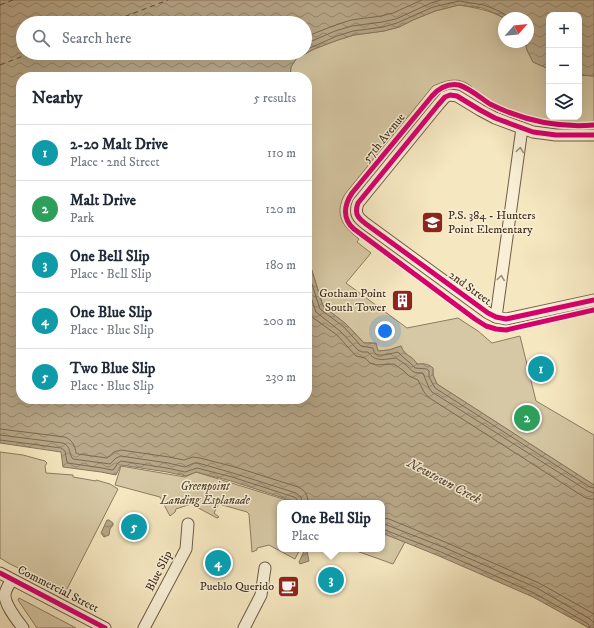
<!DOCTYPE html>
<meta charset="utf-8">
<style>
:root{--surface:#fff;--page:#f6f6f7;--text:#1f2937;--muted:#747a83;--line:#e0e1e3;--accent:#db2777}
body{margin:0;font-family:"IM FELL DW Pica",serif;background:var(--page);color:var(--text)}
.controls{position:absolute;right:12px;top:12px;display:grid;overflow:hidden;border-radius:8px;box-shadow:0 4px 16px #0002}
.controls button{width:36px;height:36px;display:grid;place-items:center;padding:0;border:0;border-bottom:1px solid var(--line);background:var(--surface);color:var(--text);font:20px sans-serif}
.compass{position:absolute;left:498px;top:12px;width:36px;height:36px;border-radius:50%;background:var(--surface);box-shadow:0 4px 16px #0002;rotate:63deg}
.you{position:absolute;left:385px;top:331px;width:14px;height:14px;margin:-10px;border:3px solid #fff;border-radius:50%;background:#1a73e8;box-shadow:0 0 0 6px #1a73e833}
.badge{display:grid;place-items:center;width:26px;height:26px;border-radius:50%;background:var(--accent);color:#fff;font-size:13px;font-weight:700}
.pin{position:absolute;translate:-50% -50%;border:2px solid #fff;box-shadow:0 1px 4px #0006}
.popup{position:absolute;left:277px;top:500px;width:108px;height:52px;box-sizing:border-box;display:grid;place-content:center;border-radius:8px;background:var(--surface);filter:drop-shadow(0 1px 3px #0005);font-size:13px;white-space:nowrap;color:var(--muted)}
.popup b{font-size:15px;color:var(--text)}
.popup::after{content:'';position:absolute;left:50%;top:100%;margin-left:-8px;border:8px solid transparent;border-top-color:var(--surface)}
.list{margin:0;padding:0;list-style:none}
h2{display:flex;justify-content:space-between;align-items:center;height:52px;margin:0;padding:0 16px;font-size:17px}
h2 small{font-size:13px;font-weight:400;color:var(--muted)}
.list li{display:grid;grid-template-columns:26px 1fr auto;gap:12px;align-items:center;box-sizing:border-box;height:56px;padding:0 16px;border-top:1px solid var(--line)}
.list b{display:block;font-size:15px;white-space:nowrap}
.list p{margin:0;font-size:13px;white-space:nowrap;color:var(--muted)}
.list em{font-size:13px;font-style:normal;color:var(--muted)}
.icon{flex:none;width:22px;height:22px;fill:none;stroke:currentColor;stroke-width:2;stroke-linecap:round;stroke-linejoin:round}
.map{position:relative;flex:none;width:594px;height:628px;overflow:hidden}
.search{position:absolute;background:var(--surface);box-shadow:0 4px 16px #0002;left:16px;top:16px;width:296px;height:44px;display:flex;align-items:center;gap:10px;box-sizing:border-box;padding:0 14px;border-radius:22px;color:var(--muted);font-size:15px}
.panel{position:absolute;background:var(--surface);box-shadow:0 4px 16px #0002;left:16px;top:72px;width:296px;height:332px;border-radius:16px}
.map>svg:first-child{display:block}
</style>
<div class="map">
<svg width="594" height="628" viewBox="0 0 594 628">
<defs>
<pattern id="water-waves" width="16" height="10" patternUnits="userSpaceOnUse"><rect width="16" height="10" fill="#b8a889"/><path d="M0 5q4-4 8 0t8 0" fill="none" stroke="#97896f"/></pattern>
</defs>
<rect width="100%" height="100%" fill="#f5e7c0"/>
<filter id="stains"><feTurbulence type="fractalNoise" baseFrequency=".005" numOctaves="4"/><feColorMatrix values="0 0 0 0 .2 0 0 0 0 .09 0 0 0 0 .02 0 0 0 .5 -.17"/></filter>
<radialGradient id="worn" r=".72"><stop offset=".6" stop-color="#630" stop-opacity="0"/><stop offset="1" stop-color="#630" stop-opacity=".3"/></radialGradient>
<g fill="#d6c8a4" stroke="#8c7b61">
<path d="M459,5C476,8 489,10 504,18V42H525L527,50L533,62L549,69V117H579V75L594,76V123C564,126 528,119 500,106C490,102 481,95 471,89L472,87C459,76 447,80 433,86L345,194C334,214 342,226 359,239L357,242L371,253L346,283L407,328L458,318L478,331L492,343L520,336L536,401L594,435V485L437,384L433,375V369L424,364H417C413,356 404,356 401,346L389,350L378,351L372,343H364L346,324L323,306L307,255V77H290L291,67L296,59L314,49L338,40L354,35L384,31L399,27L413,20L435,11Z"/>
<path d="M0,452L23,455L45,461L47,463L45,466L46,473L73,475V477L96,481V480L110,484L118,489L66,591L10,564L0,558Z"/>
<path d="M121,466L185,477L196,472L296,503H280V549H300L295,559L269,545L257,548V550L252,552L249,514L247,512L219,504L218,505L214,513L219,517L217,518L191,504L176,509L175,512L170,516L160,497L115,485Z"/>
<path d="M382,533L405,542L393,564L351,549H382Z"/>
<path d="M19,598L76,628H37L18,600Z"/>
</g>
<g fill="url(#water-waves)" stroke="#88775e" fill-rule="evenodd">
<path d="M0,0H594V76L579,75V15H549V69L533,62L527,50L525,42H528V18H504L497,14L482,8L459,5L435,11L413,20L399,27L384,31L354,35L338,40L314,49L296,59L291,67L290,77H21V399H307V255L323,306L346,324L364,343H376L378,351L389,350L401,346C404,356 413,356 417,364C424,364 427,363 433,368V375L437,384L594,485V628H589L533,597L439,556L382,533V503H299L231,481L196,472L186,476L167,472L121,465L116,475L101,472L63,467L61,452L0,443ZM23,23H305V53H23Z"/>
<path d="M107,520H109L113,523V525L110,529L109,535L104,537L101,533Z"/>
<path d="M304,551H307L309,561L300,564L299,562Z"/>
</g>
<g fill="none" stroke-linecap="round" stroke-linejoin="round">
<g stroke="#7c6b54" stroke-width="1">
<path d="M305,37L333,26L351,20L381,16L393,13L422,0"/>
<path d="M305,44L335,31L352,26L382,22L396,19L431,3L441,0"/>
<path d="M305,50L337,36L353,31L383,27L397,23L433,7L459,1L484,5L499,11L506,15L508,18"/>
<path d="M307,269L320,309L344,327L361,346L373,348C373,349 374,353 376,354C380,357 393,353 398,352C403,358 410,362 415,368L427,369L429,371V377L435,388L590,487L594,488"/>
<path d="M307,286L316,312L340,331L358,350L362,352H368C376,363 385,359 396,358C399,360 404,363 407,366C414,373 414,373 423,373L429,388L432,392L588,491L594,493"/>
<path d="M307,306L309,313L312,317L337,335L356,356L365,358L370,363L376,365L394,364L404,371L409,376L418,380L424,392L428,397L584,497L589,499H594"/>
<path d="M0,429L65,437C72,440 75,445 76,453L78,454L107,458L114,452L121,450L169,457L184,460L193,457L200,458L235,467L298,487C305,490 308,495 308,503"/>
<path d="M0,435L63,443C72,447 68,454 73,459L110,464L116,458L121,456L168,463L185,467L194,463H198L233,473L296,493L301,497L302,503"/>
<path d="M0,440L61,448L65,451L67,462L68,463L102,468L112,470L114,469L118,463L121,461L167,468L185,472L197,468L232,477L294,497L297,499V503"/>
<path d="M382,518L389,519L445,542L539,583L594,614"/>
<path d="M382,524L387,525L443,547L537,588L590,619L594,623"/>
<path d="M382,529L385,530L441,552L534,593L587,623L589,625L590,628"/>
</g>
<g stroke="#5f4c39" stroke-width="1" stroke-dasharray="5 4" stroke-linecap="butt">
<path d="M0,5L13,0"/>
<path d="M108,23L168,0"/>
<path d="M0,65L31,53"/>
</g>
<defs>
<g id="minor">
<path d="M594,135H556L533,132L495,118L480,110L457,96L450,95L445,97L438,105L358,203C354,214 358,218 366,224L488,313L496,317L506,319L594,300"/>
<path d="M496,317L522,128"/>
<path d="M0,573L105,628"/>
<path d="M12,580C9,584 6,589 5,594C4,604 17,620 23,628"/>
<path d="M144,628L186,549L188,524"/>
<path d="M244,628L261,595L265,568"/>
</g>
</defs>
<use href="#minor" stroke="#6e5c46" stroke-width="13"/>
<use href="#minor" stroke="#f8efd6" stroke-width="11"/>
<defs>
<g id="cycleway">
<path d="M594,125C558,128 522,120 490,104C481,98 469,88 459,85C447,83 439,88 432,96L352,193C344,205 342,219 354,229L475,319L486,326L496,329L506,330L594,310"/>
<path d="M594,135H556L533,132L495,118L480,110L457,96L450,95L445,97L438,105L358,203C354,214 358,218 366,224L488,313L496,317L506,319L594,300"/>
<path d="M0,573L105,628"/>
</g>
</defs>
<use href="#cycleway" stroke="#f8efd6" stroke-width="8"/>
<use href="#cycleway" stroke="#d6006c" stroke-width="5"/>
</g>
<defs><path id="oneway-chevron" d="M-2-3.5L2.5 0L-2 3.5" fill="none" stroke-width="1.6" stroke-linecap="round" stroke-linejoin="round"/></defs>
<g stroke="#9c8e7a">
<use href="#oneway-chevron" transform="translate(520 150) rotate(-82)"/>
<use href="#oneway-chevron" transform="translate(501 278) rotate(-82)"/>
</g>
<defs>
<symbol id="school-square" viewBox="-11 -11 22 22"><rect x="-9" y="-9" width="18" height="18" rx="4" fill="#8f2418" stroke="#f8efd6"/><path d="M0-5L7-2L0 1L-7-2ZM-4 1L0 2.5L4 1V4Q0 6-4 4Z" fill="#fff"/></symbol>
<symbol id="building-square" viewBox="-11 -11 22 22"><rect x="-9" y="-9" width="18" height="18" rx="4" fill="#8f2418" stroke="#f8efd6"/><path d="M-4-6H4V6H1V3H-1V6H-4ZM-2.5-4.3h1.7v1.8h-1.7ZM.8-4.3h1.7v1.8H.8ZM-2.5-1h1.7V.8h-1.7ZM.8-1h1.7V.8H.8Z" fill="#fff"/></symbol>
<symbol id="cafe-square" viewBox="-11 -11 22 22"><rect x="-9" y="-9" width="18" height="18" rx="4" fill="#8f2418" stroke="#f8efd6"/><path d="M-5.5-4.5H6V0H3Q3 3.5 0 3.5H-2.5Q-5.5 3.5-5.5 0ZM3-3.2v2h1.7v-2ZM-6 4.5H4V6H-6Z" fill="#fff"/></symbol>
</defs>
<g fill-rule="evenodd">
<use href="#school-square" x="420" y="210" width="25" height="25"/>
<use href="#building-square" x="390" y="288" width="25" height="25"/>
<use href="#cafe-square" x="276" y="574" width="25" height="25"/>
</g>
<g text-anchor="middle" dominant-baseline="central" stroke-width="3" stroke-linejoin="round" paint-order="stroke">
<g font-size="12" fill="#412e1e" stroke="#f8efd6">
<text transform="translate(384 138) rotate(-51)">57th Avenue</text>
<text transform="translate(470 288) rotate(36)">2nd Street</text>
<text transform="translate(159 571) rotate(-63)">Blue Slip</text>
<text transform="translate(58 589) rotate(27)">Commercial Street</text>
</g>
<g font-size="12" fill="#412e1e" stroke="#f8efd6" text-anchor="end">
<text x="448" y="215" text-anchor="start">P.S. 384 - Hunters<tspan x="448" dy="14">Point Elementary</tspan></text>
<text x="386" y="293">Gotham Point<tspan x="386" dy="14">South Tower</tspan></text>
<text x="274" y="586">Pueblo Querido</text>
</g>
<g font-size="12" font-style="italic" fill="#5f4d39" stroke="#f8efd6">
<text x="205" y="486">Greenpoint<tspan x="205" dy="14">Landing Esplanade</tspan></text>
</g>
<g font-size="13" font-style="italic" fill="#5f4c39" stroke="#f8efd6">
<text transform="translate(444 481) rotate(28)">Newtown Creek</text>
</g>
</g>
<rect width="100%" height="100%" filter="url(#stains)"/>
<rect width="100%" height="100%" fill="url(#worn)"/>
</svg>
<div class="controls">
<button>+</button>
<button>−</button>
<button><svg class="icon" aria-label="layers" viewBox="0 0 24 24"><path d="M12 4l9 5-9 5-9-5zM3 14l9 5 9-5"/></svg></button>
</div>
<svg class="compass" viewBox="-18 -18 36 36"><path d="M0-13l5 13h-10z" fill="#e53935"/><path d="M0 13l5-13h-10z" fill="#747a83"/></svg>
<div class="you"></div>
<div class="pin badge" style="left:541px;top:369px;background:#0f9aa8">1</div>
<div class="pin badge" style="left:527px;top:418px;background:#2e9e5b">2</div>
<div class="pin badge" style="left:331px;top:580px;background:#0f9aa8">3</div>
<div class="popup"><b>One Bell Slip</b>Place</div>
<div class="pin badge" style="left:218px;top:563px;background:#0f9aa8">4</div>
<div class="pin badge" style="left:134px;top:527px;background:#0f9aa8">5</div>
<div class="search"><svg class="icon" aria-label="search" viewBox="0 0 24 24"><circle cx="10" cy="10" r="6"/><path d="M15 15l6 6"/></svg>Search here</div>
<section class="panel">
<h2>Nearby<small>5 results</small></h2>
<ul class="list">
<li><span class="badge" style="background:#0f9aa8">1</span><div><b>2-20 Malt Drive</b><p>Place · 2nd Street</p></div><em>110 m</em></li>
<li><span class="badge" style="background:#2e9e5b">2</span><div><b>Malt Drive</b><p>Park</p></div><em>120 m</em></li>
<li><span class="badge" style="background:#0f9aa8">3</span><div><b>One Bell Slip</b><p>Place · Bell Slip</p></div><em>180 m</em></li>
<li><span class="badge" style="background:#0f9aa8">4</span><div><b>One Blue Slip</b><p>Place · Blue Slip</p></div><em>200 m</em></li>
<li><span class="badge" style="background:#0f9aa8">5</span><div><b>Two Blue Slip</b><p>Place · Blue Slip</p></div><em>230 m</em></li>
</ul>
</section>
</div>
